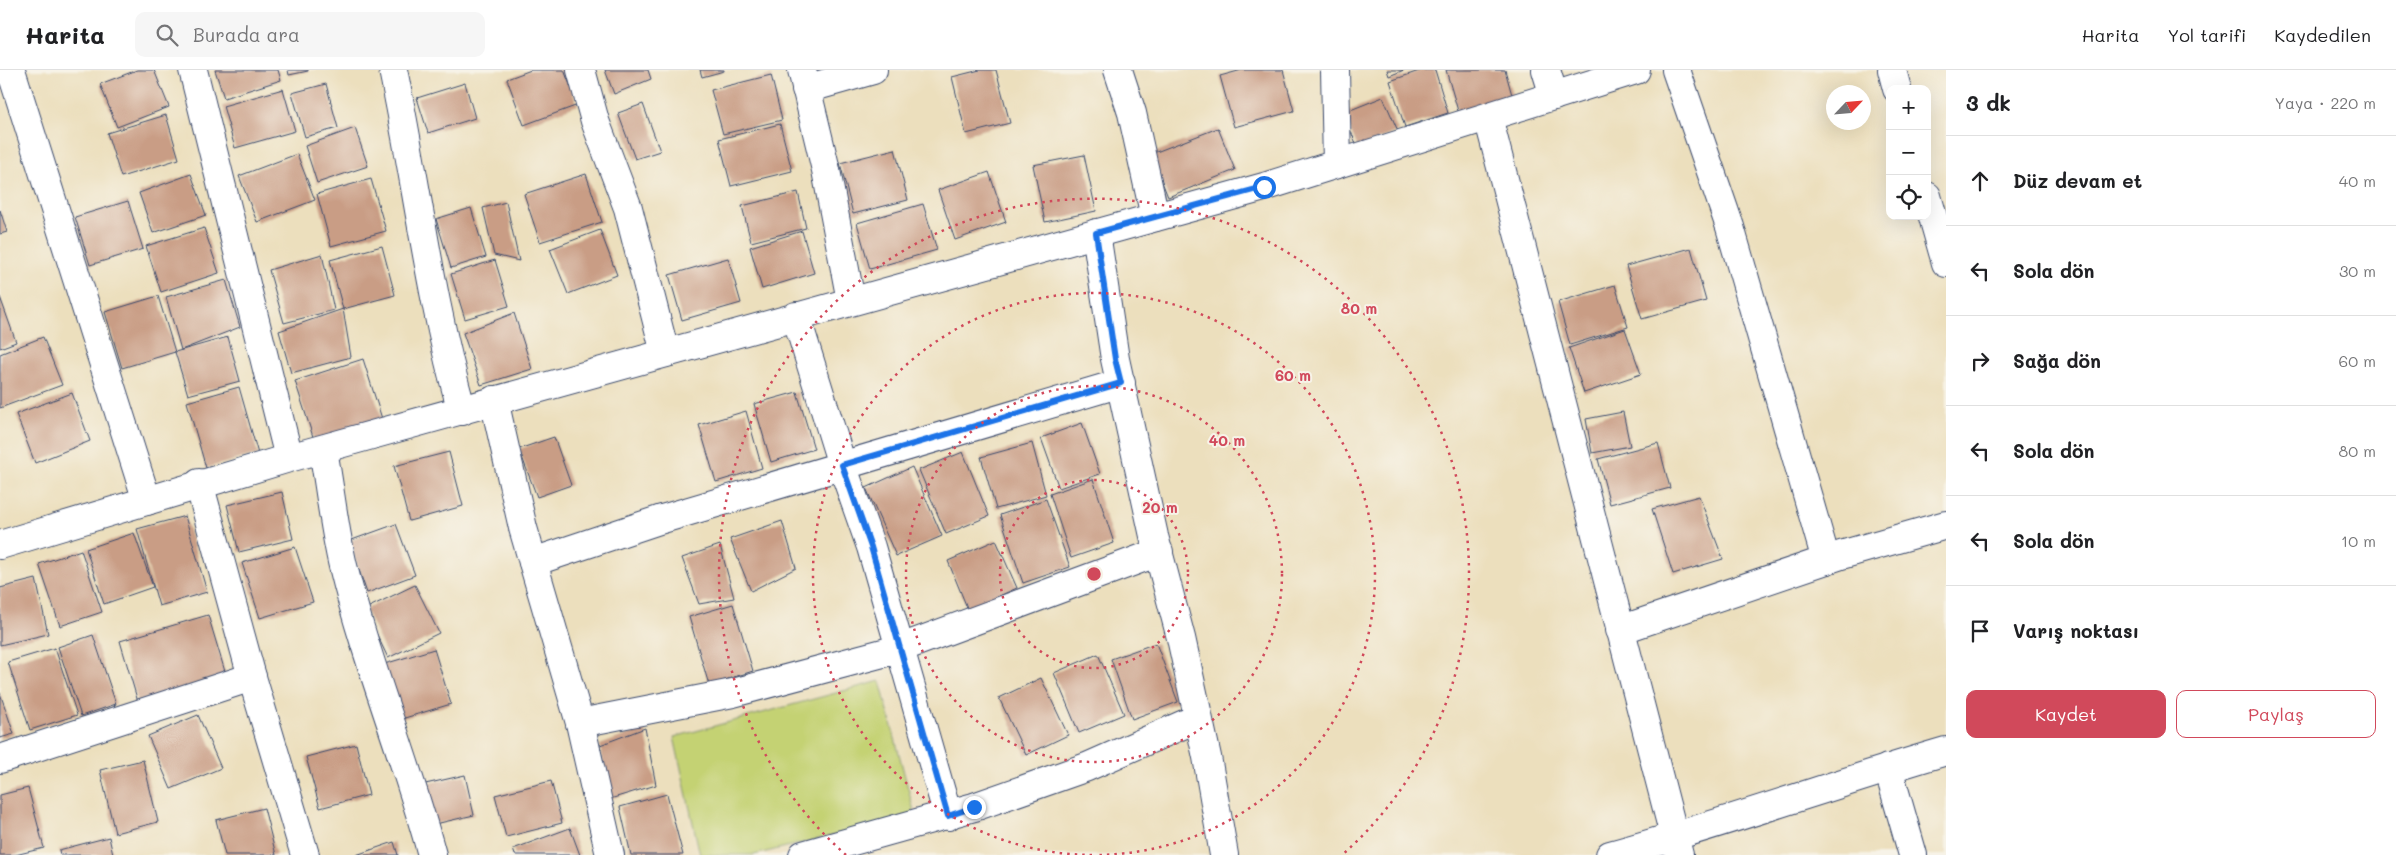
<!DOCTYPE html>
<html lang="tr">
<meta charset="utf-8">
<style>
:root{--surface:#fff;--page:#f6f6f6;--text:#202124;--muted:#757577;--line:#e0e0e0;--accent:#d1495b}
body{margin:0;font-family:Mali,sans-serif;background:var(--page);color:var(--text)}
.controls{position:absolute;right:15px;top:15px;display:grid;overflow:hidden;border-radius:10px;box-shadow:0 5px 20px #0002}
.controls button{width:45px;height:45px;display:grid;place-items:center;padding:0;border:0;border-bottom:1px solid var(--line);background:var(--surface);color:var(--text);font:25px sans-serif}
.compass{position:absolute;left:1826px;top:15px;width:45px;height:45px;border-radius:50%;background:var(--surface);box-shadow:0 5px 20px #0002;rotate:64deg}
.stop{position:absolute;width:15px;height:15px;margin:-11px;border:4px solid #1a73e8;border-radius:50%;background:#fff}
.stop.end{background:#1a73e8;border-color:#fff;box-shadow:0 1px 5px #0008}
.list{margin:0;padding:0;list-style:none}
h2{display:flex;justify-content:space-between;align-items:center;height:65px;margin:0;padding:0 20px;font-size:21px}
h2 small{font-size:16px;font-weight:400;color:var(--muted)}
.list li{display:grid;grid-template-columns:32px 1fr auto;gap:15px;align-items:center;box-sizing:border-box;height:90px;padding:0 20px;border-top:1px solid var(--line)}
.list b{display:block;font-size:19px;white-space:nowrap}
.list em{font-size:16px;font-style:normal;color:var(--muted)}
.actions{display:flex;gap:10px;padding:15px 20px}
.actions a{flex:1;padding:11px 0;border:1px solid var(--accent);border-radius:10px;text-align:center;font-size:18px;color:var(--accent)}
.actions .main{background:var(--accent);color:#fff}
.icon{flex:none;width:28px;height:28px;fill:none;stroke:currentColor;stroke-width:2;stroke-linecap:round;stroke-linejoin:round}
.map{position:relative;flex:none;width:1946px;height:785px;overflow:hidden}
header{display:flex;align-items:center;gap:30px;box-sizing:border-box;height:70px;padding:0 25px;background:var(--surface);border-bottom:1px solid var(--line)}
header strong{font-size:24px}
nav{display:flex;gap:28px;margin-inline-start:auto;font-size:18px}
.search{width:350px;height:45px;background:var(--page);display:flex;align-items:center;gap:12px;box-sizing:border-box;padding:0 18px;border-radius:10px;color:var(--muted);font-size:19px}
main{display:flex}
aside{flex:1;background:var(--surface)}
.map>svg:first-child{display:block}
</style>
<header>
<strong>Harita</strong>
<div class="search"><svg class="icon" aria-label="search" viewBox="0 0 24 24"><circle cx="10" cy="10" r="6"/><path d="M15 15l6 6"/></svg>Burada ara</div>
<nav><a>Harita</a><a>Yol tarifi</a><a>Kaydedilen</a></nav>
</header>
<main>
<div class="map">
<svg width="1946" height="785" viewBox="0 0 1946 785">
<rect width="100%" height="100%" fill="#f7f3e8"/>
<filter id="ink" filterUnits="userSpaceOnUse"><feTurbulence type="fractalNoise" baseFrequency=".02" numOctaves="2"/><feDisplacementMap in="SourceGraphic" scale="10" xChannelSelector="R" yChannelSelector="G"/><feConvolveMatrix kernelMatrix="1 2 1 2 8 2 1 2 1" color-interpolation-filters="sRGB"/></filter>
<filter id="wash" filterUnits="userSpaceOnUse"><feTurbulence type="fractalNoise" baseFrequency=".0096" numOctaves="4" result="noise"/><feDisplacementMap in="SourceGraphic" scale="20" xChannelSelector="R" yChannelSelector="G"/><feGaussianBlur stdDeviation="1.12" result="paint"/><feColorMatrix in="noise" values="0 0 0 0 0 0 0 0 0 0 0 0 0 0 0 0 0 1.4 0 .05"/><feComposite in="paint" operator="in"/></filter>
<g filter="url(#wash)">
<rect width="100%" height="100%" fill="#ecdfbd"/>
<path fill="#c4d273" stroke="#708068" d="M880,611L915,745L754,785H700L674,667Z"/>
<g id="blocks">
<g fill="#c99d85">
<path d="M137,0H154L169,37L117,57L100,14Z"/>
<path d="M215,0H278L281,10L224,28Z"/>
<path d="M288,0H308V1L289,5Z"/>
<path d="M531,0H564L578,35L524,55L507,9Z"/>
<path d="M605,0H648L651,9L614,24Z"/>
<path d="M700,0H724V1L702,7Z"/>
<path d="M980,0H996L1010,53L966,64L952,7Z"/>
<path d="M1242,0H1283L1294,41L1234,57L1220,6Z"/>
<path d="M1387,0H1404L1389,6Z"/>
<path d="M1422,0H1435L1448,43L1405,57L1390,11Z"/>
<path d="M1446,0H1505L1512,25L1458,41Z"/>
<path d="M771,5L782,50L723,64L711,20Z"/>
<path d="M465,13L475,48L428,63L417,28Z"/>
<path d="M326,14L338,58L305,67L292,23Z"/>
<path d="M283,19L295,61L235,78L223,36Z"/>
<path d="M1383,27L1398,61L1358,78L1343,43Z"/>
<path d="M643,34L660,81L635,89L618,43Z"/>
<path d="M166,45L179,89L121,107L107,63Z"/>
<path d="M780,54L792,101L731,116L719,69Z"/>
<path d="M355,58L368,96L317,113L305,76Z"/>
<path d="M1218,58L1235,100L1168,127L1151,84Z"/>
<path d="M895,79L908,130L853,144L840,93Z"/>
<path d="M297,84L315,130L257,152L239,106Z"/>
<path d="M1084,85L1096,141L1045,152L1033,95Z"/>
<path d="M989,102L1006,152L955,170L938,120Z"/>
<path d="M191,104L206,145L153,163L139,123Z"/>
<path d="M586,104L602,152L540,172L524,124Z"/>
<path d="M371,109L386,161L331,176L317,124Z"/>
<path d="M798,122L806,158L751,172L742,136Z"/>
<path d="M128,131L143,179L90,195L75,147Z"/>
<path d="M506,132L519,191L494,185L483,138Z"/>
<path d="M923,134L937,180L870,199L857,153Z"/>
<path d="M471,138L486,187L451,198L436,149Z"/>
<path d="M0,140L7,162L0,164Z"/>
<path d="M204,158L219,203L161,222L146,176Z"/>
<path d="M600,160L617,205L568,224L550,179Z"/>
<path d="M802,161L814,203L762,219L750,177Z"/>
<path d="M382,176L395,225L343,239L330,190Z"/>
<path d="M1691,178L1706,231L1642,249L1626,196Z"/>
<path d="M322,184L334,240L284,253L269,200Z"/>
<path d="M728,188L741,233L682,250L669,205Z"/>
<path d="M495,190L509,236L465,249L451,204Z"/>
<path d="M226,210L240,257L181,280L166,227Z"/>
<path d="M1615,215L1628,257L1570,275L1558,232Z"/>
<path d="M158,226L175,282L122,298L105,242Z"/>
<path d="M0,227L16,272L0,278Z"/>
<path d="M343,239L351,287L291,303L279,261Z"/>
<path d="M514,243L532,299L481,315L463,263Z"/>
<path d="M1625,259L1641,304L1584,323L1569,278Z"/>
<path d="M43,267L62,315L0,338V284Z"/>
<path d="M228,267L240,311L188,325L175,282Z"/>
<path d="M363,289L383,352L315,373L295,311Z"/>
<path d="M239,317L258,384L206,398L187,332Z"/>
<path d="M797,322L814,379L771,392L754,334Z"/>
<path d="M72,323L90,371L35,393L16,344Z"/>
<path d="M746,341L762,398L716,412L699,355Z"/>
<path d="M1623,342L1630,376L1592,383L1586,349Z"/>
<path d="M1082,353L1100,404L1059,418L1041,368Z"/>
<path d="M554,367L571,415L537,427L519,379Z"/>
<path d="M1032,373L1046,425L996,439L981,387Z"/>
<path d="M1658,373L1670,418L1610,434L1598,389Z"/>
<path d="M449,382L463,436L409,451L394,396Z"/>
<path d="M963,382L989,446L946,464L919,400Z"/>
<path d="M912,397L942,466L896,486L866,418Z"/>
<path d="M1093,409L1114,473L1071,488L1050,424Z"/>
<path d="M282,422L293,469L239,482L227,435Z"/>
<path d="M1699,426L1723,489L1673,504L1652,439Z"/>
<path d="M1046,429L1070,497L1023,513L1000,445Z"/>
<path d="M185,446L207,522L159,536L137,459Z"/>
<path d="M782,451L796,498L751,521L730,469Z"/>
<path d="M396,454L415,505L367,523L349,471Z"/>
<path d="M134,463L153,517L104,534L86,479Z"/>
<path d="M996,470L1017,518L968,540L948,491Z"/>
<path d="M720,475L734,528L699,534L682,488Z"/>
<path d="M295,477L313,532L260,548L242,493Z"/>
<path d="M81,480L102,542L60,556L39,494Z"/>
<path d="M36,509L48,564L0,575V518Z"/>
<path d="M415,515L439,563L388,588L365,539Z"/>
<path d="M733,534L753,601L709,615L689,547Z"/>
<path d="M208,545L226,605L138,632L120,571Z"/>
<path d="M93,565L116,634L81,646L58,577Z"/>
<path d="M1156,573L1178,632L1132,649L1111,589Z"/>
<path d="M55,578L77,645L30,660L8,592Z"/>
<path d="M434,579L451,634L398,650L381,595Z"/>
<path d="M1098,584L1124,644L1079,663L1054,603Z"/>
<path d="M1041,608L1068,665L1026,685L999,628Z"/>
<path d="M0,623L14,664L0,668Z"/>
<path d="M198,645L221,698L171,719L148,666Z"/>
<path d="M645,658L656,715L610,729L600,675Z"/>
<path d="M356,674L369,725L320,738L306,687Z"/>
<path d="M143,690L158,752L115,763L100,700Z"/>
<path d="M465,705L474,745L431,755L421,715Z"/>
<path d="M551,711L562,753L506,767L495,725Z"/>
<path d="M28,718L44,778L15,785H0V725Z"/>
<path d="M667,724L683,785H631L620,737Z"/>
<path d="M264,738L276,785H225L216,750Z"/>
<path d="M570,758L580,785H515L513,779Z"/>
<path d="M109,767L113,785H60L59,780Z"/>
<path d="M394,772L398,785H356Z"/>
</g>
</g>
</g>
<g filter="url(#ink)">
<use href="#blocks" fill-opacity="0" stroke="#3a496c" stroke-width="1"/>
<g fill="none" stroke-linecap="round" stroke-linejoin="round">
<defs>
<g id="minor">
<path d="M11,0L147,431"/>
<path d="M193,0L289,388"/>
<path d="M393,0C417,114 430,229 462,341"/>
<path d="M581,0L595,51L628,138L665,283"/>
<path d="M802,0L826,100L851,231"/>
<path d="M1118,0L1132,43L1155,147"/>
<path d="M1335,0L1337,94"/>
<path d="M1546,0L1554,26"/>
<path d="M1676,0L1730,157L1826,490"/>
<path d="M1892,0L1897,19"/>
<path d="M806,19L873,0"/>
<path d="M1488,47L1679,785"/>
<path d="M1927,126L1946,193"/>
<path d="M1096,163L1115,289L1154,466L1181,568L1207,687L1224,785"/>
<path d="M796,246L842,395L871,477L948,746"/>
<path d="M494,330L523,458L580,653L610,785"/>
<path d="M323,380C330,418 334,458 343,496C367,594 406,688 432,785"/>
<path d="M199,413L252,607L305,785"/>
<path d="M0,475L289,388L1264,117L1636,0"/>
<path d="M533,492L659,450L1121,313"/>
<path d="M1620,560L1841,485L1946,455"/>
<path d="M580,653L733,623L898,579L1159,482"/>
<path d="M0,689L252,607"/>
<path d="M1888,698L1913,785"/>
<path d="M803,785L974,737L1087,697L1198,648"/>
<path d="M1610,785C1723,754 1833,714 1946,681"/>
</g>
</defs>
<use href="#minor" stroke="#3a496c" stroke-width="30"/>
<use href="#minor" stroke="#fff" stroke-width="28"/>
</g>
</g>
<g fill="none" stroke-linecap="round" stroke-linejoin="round" filter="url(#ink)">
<path stroke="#1a73e8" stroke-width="6" d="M974,737L948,746L871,477L842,395L1121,313L1115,289L1096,163L1264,117"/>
</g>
<g fill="none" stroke="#d1495b" stroke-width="2.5" stroke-dasharray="2.5 5">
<circle cx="1094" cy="504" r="94"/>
<circle cx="1094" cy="504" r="188"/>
<path d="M1092 785A281 281 0 1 1 1096 785"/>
<path d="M846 785A375 375 0 1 1 1342 785"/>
</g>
<circle cx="1094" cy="504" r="8" fill="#d1495b" stroke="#f7f3e8" stroke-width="2.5"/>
<g font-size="15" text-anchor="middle" font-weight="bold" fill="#d1495b" stroke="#f7f3e8" stroke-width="4" stroke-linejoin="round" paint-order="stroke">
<text x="1359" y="244">80 m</text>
<text x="1293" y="311">60 m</text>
<text x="1227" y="376">40 m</text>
<text x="1160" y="443">20 m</text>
</g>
</svg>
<div class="controls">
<button>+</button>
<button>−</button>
<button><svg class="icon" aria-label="locate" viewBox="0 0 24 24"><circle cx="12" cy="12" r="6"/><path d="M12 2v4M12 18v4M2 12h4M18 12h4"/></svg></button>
</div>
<svg class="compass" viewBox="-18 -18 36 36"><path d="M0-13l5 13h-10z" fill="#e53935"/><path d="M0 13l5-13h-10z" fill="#757577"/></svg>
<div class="stop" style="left:1264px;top:117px"></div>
<div class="stop end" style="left:974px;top:737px"></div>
</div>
<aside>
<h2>3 dk<small>Yaya · 220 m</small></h2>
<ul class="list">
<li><svg class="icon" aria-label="ahead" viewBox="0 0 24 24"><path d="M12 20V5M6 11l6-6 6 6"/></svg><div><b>Düz devam et</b></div><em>40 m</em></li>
<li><svg class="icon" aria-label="left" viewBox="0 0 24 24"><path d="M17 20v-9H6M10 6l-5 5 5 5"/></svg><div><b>Sola dön</b></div><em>30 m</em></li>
<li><svg class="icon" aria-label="right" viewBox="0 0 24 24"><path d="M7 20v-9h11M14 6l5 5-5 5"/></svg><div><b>Sağa dön</b></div><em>60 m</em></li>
<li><svg class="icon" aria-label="left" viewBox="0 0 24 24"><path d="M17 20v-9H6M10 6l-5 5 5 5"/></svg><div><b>Sola dön</b></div><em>80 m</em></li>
<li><svg class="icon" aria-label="left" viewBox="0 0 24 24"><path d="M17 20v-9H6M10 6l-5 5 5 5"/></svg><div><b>Sola dön</b></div><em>10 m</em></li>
<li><svg class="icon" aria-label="arrive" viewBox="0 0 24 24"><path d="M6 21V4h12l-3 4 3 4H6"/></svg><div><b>Varış noktası</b></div></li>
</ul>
<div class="actions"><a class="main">Kaydet</a><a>Paylaş</a></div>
</aside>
</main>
